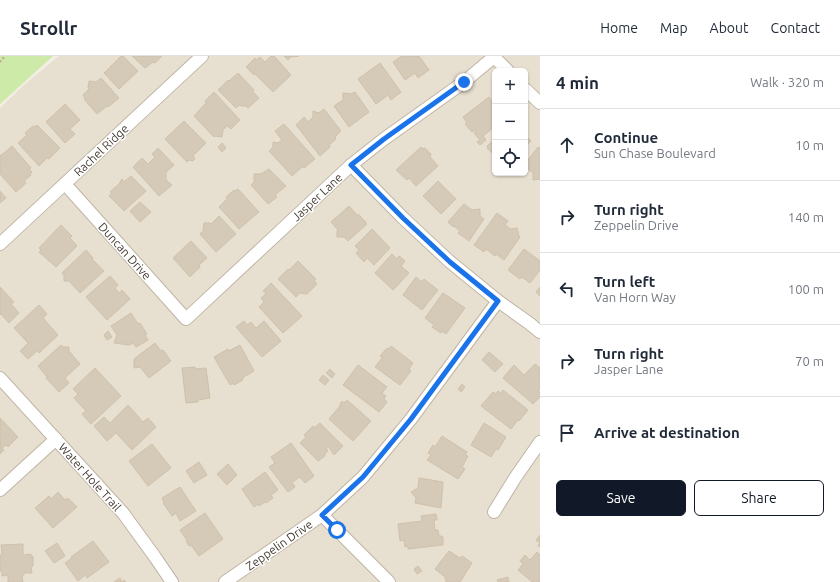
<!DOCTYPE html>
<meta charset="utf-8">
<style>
:root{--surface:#fff;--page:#f6f6f7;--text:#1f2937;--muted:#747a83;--line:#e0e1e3;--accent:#111827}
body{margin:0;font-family:Ubuntu,sans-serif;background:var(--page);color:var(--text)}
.controls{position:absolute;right:12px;top:12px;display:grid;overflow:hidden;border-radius:6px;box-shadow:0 1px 3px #0004}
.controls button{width:36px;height:36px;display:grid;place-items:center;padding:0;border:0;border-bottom:1px solid var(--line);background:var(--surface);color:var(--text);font:20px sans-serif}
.stop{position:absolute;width:12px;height:12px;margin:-9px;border:3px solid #1a73e8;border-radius:50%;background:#fff}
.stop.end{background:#1a73e8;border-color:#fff;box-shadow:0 1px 4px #0008}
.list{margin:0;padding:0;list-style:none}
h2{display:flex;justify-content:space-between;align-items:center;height:52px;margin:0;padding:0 16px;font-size:17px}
h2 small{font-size:13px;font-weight:400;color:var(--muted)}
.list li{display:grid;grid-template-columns:26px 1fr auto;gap:12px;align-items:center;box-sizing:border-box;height:72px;padding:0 16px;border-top:1px solid var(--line)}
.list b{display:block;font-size:15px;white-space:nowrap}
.list p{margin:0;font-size:13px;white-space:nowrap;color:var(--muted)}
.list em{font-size:13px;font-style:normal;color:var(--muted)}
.actions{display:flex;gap:8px;padding:12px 16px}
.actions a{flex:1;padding:9px 0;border:1px solid var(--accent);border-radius:6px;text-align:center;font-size:14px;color:var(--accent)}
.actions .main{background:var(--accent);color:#fff}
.icon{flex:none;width:22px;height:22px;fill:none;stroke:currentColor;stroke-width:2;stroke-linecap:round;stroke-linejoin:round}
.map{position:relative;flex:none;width:540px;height:526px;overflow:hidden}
header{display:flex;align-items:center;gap:24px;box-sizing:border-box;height:56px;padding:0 20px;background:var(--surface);border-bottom:1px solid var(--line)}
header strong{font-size:19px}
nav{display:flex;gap:22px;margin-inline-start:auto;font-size:14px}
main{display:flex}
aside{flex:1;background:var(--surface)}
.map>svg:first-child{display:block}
</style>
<header>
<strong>Strollr</strong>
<nav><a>Home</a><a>Map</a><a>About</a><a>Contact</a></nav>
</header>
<main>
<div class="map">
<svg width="540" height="526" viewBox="0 0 540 526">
<rect width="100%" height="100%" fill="#f3eee3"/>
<path fill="#e7dfd0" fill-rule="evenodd" d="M59,0H540V526H0V52L24,29ZM495,15H525V117H495Z"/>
<path fill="#ceeaa8" d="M0,0H53L0,48Z"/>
<g fill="#d5c9b7" stroke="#d0c1aa">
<path d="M121,0H123L138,15L119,33L104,17Z"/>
<path d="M132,0H162L155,7L153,6L145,12Z"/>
<path d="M271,0H274L291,19L273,36L255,18L254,19L246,11L255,2L256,4L260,1L265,6Z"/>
<path d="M284,0H299L292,1V0L288,4Z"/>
<path d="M402,0H419L429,14L418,22L415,17L405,24L393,6Z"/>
<path d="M380,7L401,36L391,44L388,39L376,48L358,23Z"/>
<path d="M238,17L254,34L253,36L259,42L248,52L246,50H241L239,49L236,52L218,34L228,24L229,25Z"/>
<path d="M101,22L119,42L108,51L107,50L97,58L84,43L85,42L83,39L89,33L88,32L89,25L96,26Z"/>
<path d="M214,36L240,64L231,73L227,70L223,74L222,81L215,80L214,81L194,60L206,47L205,45Z"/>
<path d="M355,36L369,56L349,71L334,50L343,44V37L351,38Z"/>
<path d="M489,41L495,49L494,51L495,52V70L483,80L486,84L480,89L477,86L480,84L474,77L476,75L475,74L472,76L465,68L467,67L463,61Z"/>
<path d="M65,48L80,64L70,73L75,78L65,87L46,66Z"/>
<path d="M324,53L341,75L335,81L336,83L329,89L330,91L320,100L296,69L304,61L308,66L313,61V55L319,57Z"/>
<path d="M184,65L206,87L193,100L195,103L193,105L189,104L187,106L165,83Z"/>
<path d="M284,68L315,103L304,112L298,105L297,106L302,111L292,120L269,95L273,91V86L278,87L282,84L275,75Z"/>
<path d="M37,69L60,92L49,103L47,102L39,110L18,87L27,79L25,77L33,70L35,71Z"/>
<path d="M525,79L531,85L525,91Z"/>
<path d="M495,83V100L487,92L488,91L487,90Z"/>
<path d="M222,87L226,92L222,96L218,91Z"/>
<path d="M12,90L31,112L29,113L32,116L30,118L31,119L24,125L26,127L16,136L0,118V100L2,98H3Z"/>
<path d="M421,91L423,93L425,92L431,98L430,101L438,110L416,130L409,122L407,124L396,114Z"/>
<path d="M538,91L540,92V123L533,124V117L525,111V108Z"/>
<path d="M158,92L174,109L166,116V124L172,129L159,140L133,111L142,102L148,108L155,101L152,98Z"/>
<path d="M269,113L286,130L275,139L277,141L268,148L251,129L254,126V118H261Z"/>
<path d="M131,120L146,135L124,155L109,140L112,137L110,136L120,127V126L122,123L124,126Z"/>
<path d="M438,125L456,143L441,158L423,140Z"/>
<path d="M238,133L259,156L239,173L219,151L227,143L226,141L234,134L235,135Z"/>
<path d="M0,135L6,142L0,147Z"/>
<path d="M140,146L151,156L140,166L130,155Z"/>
<path d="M464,148L472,154L480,153V160L484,163L469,185L458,177L460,175L454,170L453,171L448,166Z"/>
<path d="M349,150L357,159L358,158L366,166L365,167L367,168L348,185L344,181H337V175L338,174L331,166Z"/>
<path d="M497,157L508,165L505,169L511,173L517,172L519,180L520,181L504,204L496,198L495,200L486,193L484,196L474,189Z"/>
<path d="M219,160L236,178L216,196L200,178L204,174L203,173L204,167H210L211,168Z"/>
<path d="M61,169L72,180L70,182L77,190L56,211L39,196L41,194L39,192Z"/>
<path d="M372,173L390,192L374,209L367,202L364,206L356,197L359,194L355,190Z"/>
<path d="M191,185L207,202L199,209L200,211L190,221L173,202Z"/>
<path d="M524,193L540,205V214L530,227L522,221L520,223L508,214Z"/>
<path d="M86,194L93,202L92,203L104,215L80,237L69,225H64V219L62,217Z"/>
<path d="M392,198L397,203L399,200L405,205L401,210L409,217L393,234L375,217Z"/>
<path d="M298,205L316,223L314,225L317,228L307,238L300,237L296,241L278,223L288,213L289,214Z"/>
<path d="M110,220L118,229L115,232L119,237L122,234L130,243L107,264L86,241Z"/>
<path d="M416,221L422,226L424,223L438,234L422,254L403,239Z"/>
<path d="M271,227L302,260L283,277L259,251L264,246L261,242L266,238L263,235Z"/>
<path d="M0,231L14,246L11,248L19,257L9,267L1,258L0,259Z"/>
<path d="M540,231V240L536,236Z"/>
<path d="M443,237L465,252L446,278L442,275L441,277L432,271L434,269L425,262Z"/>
<path d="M39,249L47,258L43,262L58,279L39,297L37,295L28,303L20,295L28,287L14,272Z"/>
<path d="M131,257L138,268L140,267L147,278L145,279L148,284L136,291L133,287L129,289L114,287L117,279L111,270Z"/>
<path d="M244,265L247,269L251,266L256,272L264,265L281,285L262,301L236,271Z"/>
<path d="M108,275L112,281L107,284L104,279Z"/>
<path d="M155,287L161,295L163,294L171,305L149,322L140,311L134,312V303Z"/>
<path d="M61,289L63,291H69V295L80,308L65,322L69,327L59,336L46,322L47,321L38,310Z"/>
<path d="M240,289L254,315L242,322L243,324L234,329L233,327L230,329L214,301L228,293L229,295Z"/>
<path d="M391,290L413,307L409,313L411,315L400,329L375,311L382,302L380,300L387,292L388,293Z"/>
<path d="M489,296L503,308L495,316L482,304Z"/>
<path d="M535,308L540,312V334L538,335L540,337V341L533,348L503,322L514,309L524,319Z"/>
<path d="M358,309L387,331L382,337L386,340L384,343L387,346L379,356L343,329Z"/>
<path d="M195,311V313L206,312L210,342L198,344V346L186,347L182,312Z"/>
<path d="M95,312L121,340L91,368L82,358L86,355L74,342L78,338L73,333Z"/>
<path d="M330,313L335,318L332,322L326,317Z"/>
<path d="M323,319L329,324L325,329L319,324Z"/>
<path d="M462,328L465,331L461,336L458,333Z"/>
<path d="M503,334L528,354L519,365L518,364L511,373L481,350L493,336L496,338L498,335L501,337Z"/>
<path d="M347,344L371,365L353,385L329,363L340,350L341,346H346Z"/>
<path d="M128,349L143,366L148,362L156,371L132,394L116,377L107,385L94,370L104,361L110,367Z"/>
<path d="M0,362L18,381L8,391L6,389L2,392L4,394L0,398Z"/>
<path d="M320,367L343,390L334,399L328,390L326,392L328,395L325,398V400L318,405L300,387L306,381L304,379L313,370L314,372Z"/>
<path d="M484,367L506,381L498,394L496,393L491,401L471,389Z"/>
<path d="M442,380L467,396L465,399L468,400L462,411L465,413L458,423L427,404L431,399L428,397L433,389L435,391Z"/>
<path d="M291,387L314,420L305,427L300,421L292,426L295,431L288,436L269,411L275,407L271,401Z"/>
<path d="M152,388L171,412L148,430L129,405Z"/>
<path d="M199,406L207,419L194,427L186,415Z"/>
<path d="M228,408L237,419L227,429L217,418Z"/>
<path d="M265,416L278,434L271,439L273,442L266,447L265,446L259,450L258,448L254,451L242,433Z"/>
<path d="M419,422L443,426L441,452L415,447L416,442L411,436L418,432Z"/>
<path d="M180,431L196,455L180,465L176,457L172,460L163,447L164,446L162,442Z"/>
<path d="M58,436L65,444L68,442L77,451L53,472L35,452L49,440L51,443Z"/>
<path d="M205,457L223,483L199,500L191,489L189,490L186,485L187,484L180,474Z"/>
<path d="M436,458L437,464H434L435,474H438L439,480H441L443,481V489L408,493V490L405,491L404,484L400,485L398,468L422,465L421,460Z"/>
<path d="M540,479V491L538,490L540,487L536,484Z"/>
<path d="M93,485L109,506L87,522L85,519L78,525L65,507L72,502L71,501Z"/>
<path d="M57,487L65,500L54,507L45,495Z"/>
<path d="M23,488V499L31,498V501L33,500V510L31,511L32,517H24V519H22L23,526H8V519L2,520V515H0V499H2L1,489Z"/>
<path d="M449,495L460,502L462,500L472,507L460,526H446L445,521L435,513Z"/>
<path d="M537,496L540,499V526H532L518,514L523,508L520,505L525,499L530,504Z"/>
<path d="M418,510L422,515L417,518L414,513Z"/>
<path d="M508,521L509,526H498L497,524Z"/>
<path d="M120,522L122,526L124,524L126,526H114Z"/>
</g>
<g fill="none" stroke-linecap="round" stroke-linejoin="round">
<defs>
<g id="street">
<path d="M494,1L508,15"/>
<path d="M525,33L540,47"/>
<path d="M351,109L403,162L449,205L498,245L529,267L540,276"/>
<path d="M65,128L186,263L351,109L384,83L464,26L495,0"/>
<path d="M0,188L202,0"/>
<path d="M0,322L123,457L155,501L172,526"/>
<path d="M0,434L56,383"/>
<path d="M494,456L515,422L540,386"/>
<path d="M322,459L389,526"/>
<path d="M225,526L322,459L363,421L411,363L498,245"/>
</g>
</defs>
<use href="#street" stroke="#bfb5a5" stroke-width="14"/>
<path stroke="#c1b195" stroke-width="2.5" stroke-dasharray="2 2" stroke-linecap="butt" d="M0,6L5,0"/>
<use href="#street" stroke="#fff" stroke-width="12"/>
</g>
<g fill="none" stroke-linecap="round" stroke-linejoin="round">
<path stroke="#1a73e8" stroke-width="5" d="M337,474L322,459L363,421L411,363L498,245L450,206L403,162L351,109L384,83L464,26"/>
</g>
<g text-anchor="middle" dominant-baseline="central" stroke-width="3" stroke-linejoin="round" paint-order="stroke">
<g font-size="12" fill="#453d33" stroke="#fff">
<text transform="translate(101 94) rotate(-43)">Rachel Ridge</text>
<text transform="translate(317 141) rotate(-43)">Jasper Lane</text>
<text transform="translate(125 195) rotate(48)">Duncan Drive</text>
<text transform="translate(90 421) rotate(48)">Water Hole Trail</text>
<text transform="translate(279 489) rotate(-35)">Zeppelin Drive</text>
</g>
</g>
</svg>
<div class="controls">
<button>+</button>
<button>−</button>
<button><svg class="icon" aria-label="locate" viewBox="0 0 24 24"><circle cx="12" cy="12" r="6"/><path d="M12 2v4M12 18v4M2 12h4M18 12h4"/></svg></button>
</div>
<div class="stop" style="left:337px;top:474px"></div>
<div class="stop end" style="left:464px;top:26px"></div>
</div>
<aside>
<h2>4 min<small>Walk · 320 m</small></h2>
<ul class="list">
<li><svg class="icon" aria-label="ahead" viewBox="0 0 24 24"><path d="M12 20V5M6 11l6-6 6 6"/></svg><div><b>Continue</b><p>Sun Chase Boulevard</p></div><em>10 m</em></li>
<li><svg class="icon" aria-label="right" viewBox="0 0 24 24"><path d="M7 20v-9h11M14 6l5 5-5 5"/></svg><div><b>Turn right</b><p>Zeppelin Drive</p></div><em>140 m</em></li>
<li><svg class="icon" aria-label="left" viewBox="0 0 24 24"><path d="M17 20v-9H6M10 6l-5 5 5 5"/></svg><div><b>Turn left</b><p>Van Horn Way</p></div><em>100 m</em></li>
<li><svg class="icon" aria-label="right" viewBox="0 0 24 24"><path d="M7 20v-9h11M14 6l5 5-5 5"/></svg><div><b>Turn right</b><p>Jasper Lane</p></div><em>70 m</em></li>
<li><svg class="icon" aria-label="arrive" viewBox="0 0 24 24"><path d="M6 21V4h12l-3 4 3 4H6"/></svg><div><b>Arrive at destination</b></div></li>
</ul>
<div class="actions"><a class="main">Save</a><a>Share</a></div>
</aside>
</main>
